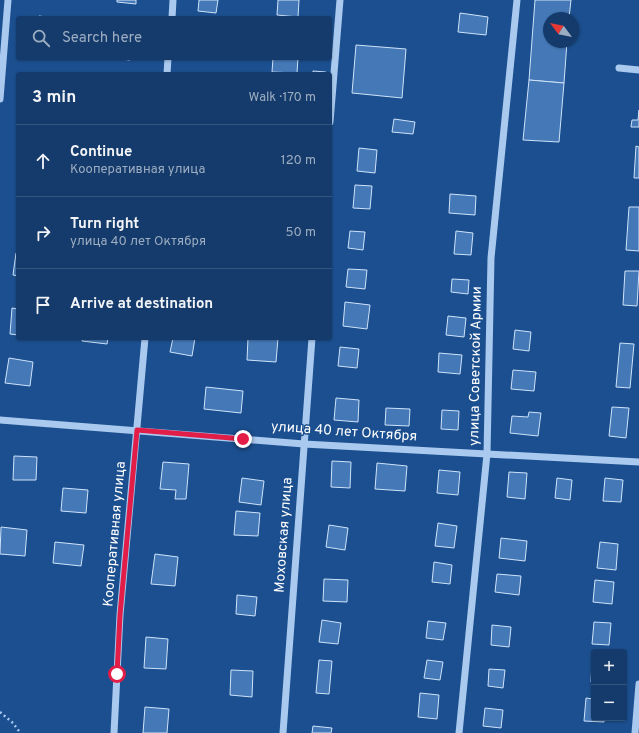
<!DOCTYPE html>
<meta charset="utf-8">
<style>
:root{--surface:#143b6b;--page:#214673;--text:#f1f3f6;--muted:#9dadc1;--line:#33557e}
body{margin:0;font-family:Overpass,sans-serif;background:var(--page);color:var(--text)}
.controls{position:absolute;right:12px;bottom:12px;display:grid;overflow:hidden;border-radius:4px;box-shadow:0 1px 3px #0004}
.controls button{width:36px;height:36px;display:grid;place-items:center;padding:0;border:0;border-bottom:1px solid var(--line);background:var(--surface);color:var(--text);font:20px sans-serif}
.compass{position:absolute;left:543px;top:12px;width:36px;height:36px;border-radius:50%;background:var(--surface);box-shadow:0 1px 3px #0004;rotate:302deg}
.stop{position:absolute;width:12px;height:12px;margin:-9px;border:3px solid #e11d48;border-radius:50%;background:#fff}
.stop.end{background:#e11d48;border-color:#fff;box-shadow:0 1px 4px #0008}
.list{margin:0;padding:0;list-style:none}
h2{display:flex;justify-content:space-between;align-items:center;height:52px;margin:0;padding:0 16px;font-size:17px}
h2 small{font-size:13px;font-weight:400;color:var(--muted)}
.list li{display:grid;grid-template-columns:26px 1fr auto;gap:12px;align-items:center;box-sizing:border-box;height:72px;padding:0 16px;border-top:1px solid var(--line)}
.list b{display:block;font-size:15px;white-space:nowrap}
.list p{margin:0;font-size:13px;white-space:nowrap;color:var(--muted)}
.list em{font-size:13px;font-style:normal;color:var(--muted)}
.icon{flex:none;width:22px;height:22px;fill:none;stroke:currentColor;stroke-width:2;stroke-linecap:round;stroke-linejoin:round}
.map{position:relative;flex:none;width:639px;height:733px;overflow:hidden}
.search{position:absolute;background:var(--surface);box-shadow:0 1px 3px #0004;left:16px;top:16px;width:316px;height:44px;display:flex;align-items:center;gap:10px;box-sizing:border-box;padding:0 14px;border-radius:4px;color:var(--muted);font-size:15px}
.panel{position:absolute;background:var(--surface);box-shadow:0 1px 3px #0004;left:16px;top:72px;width:316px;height:268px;border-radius:4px}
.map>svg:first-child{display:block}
</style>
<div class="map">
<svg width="639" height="733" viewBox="0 0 639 733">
<rect width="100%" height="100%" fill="#1b4f8f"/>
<g fill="#4478b7" stroke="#cfe3fa">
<path d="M117,0H136V4L117,2Z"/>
<path d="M199,0H218L216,13L198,11Z"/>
<path d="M278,0H299L298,17L277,15Z"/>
<path d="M535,0H571L569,18H549V42H567L564,83L529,80Z"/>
<path d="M460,13L488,17L486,35L458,32Z"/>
<path d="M39,16L54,18H39Z"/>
<path d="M356,45L406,49L402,98L352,93Z"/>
<path d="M111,58H130V60Z"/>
<path d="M273,58H298L297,73L272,72Z"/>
<path d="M313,71L326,72V74H313Z"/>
<path d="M529,80L564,83L559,142L523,140Z"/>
<path d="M639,110V127H631L632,120H638Z"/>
<path d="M394,119L415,122L413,134L392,132Z"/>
<path d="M636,146L639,147V178H634Z"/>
<path d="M359,148L377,150L375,173L357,171Z"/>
<path d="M355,185L372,186L370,209L353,208Z"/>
<path d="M450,194L476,196L475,215L449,213Z"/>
<path d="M629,207H639V251L626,250Z"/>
<path d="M350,231L365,232L363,250L348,248Z"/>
<path d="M456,231L473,233L471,255L454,254Z"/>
<path d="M16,253L18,254V276L13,275Z"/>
<path d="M348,269L367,270L365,289L346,287Z"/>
<path d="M625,271H639L637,306L623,305Z"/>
<path d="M452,279L469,280L468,294L451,292Z"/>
<path d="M345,302L370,305L367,329L343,326Z"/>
<path d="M12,308L18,309V335L10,334Z"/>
<path d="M448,316L466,318L464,337L446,335Z"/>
<path d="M515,330L531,332L529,351L513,349Z"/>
<path d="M83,338H108L107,344L82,341Z"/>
<path d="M173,338H195L192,356L170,352Z"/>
<path d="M248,338H278L276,362L247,360Z"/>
<path d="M620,343L634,344L630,388L616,387Z"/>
<path d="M340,347L359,349L357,368L338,366Z"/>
<path d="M439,353L462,355L460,374L438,372Z"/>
<path d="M9,358L33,362L30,386L5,383Z"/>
<path d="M513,370L536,372L534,391L511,389Z"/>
<path d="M206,387L243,391L241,413L204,409Z"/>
<path d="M336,398L359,400L358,422L334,420Z"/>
<path d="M612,407L629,408L626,438L609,436Z"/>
<path d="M386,408L410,409L409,426L385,425Z"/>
<path d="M442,410L459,411L458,430L441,429Z"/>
<path d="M529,412L541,413L538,436L510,433L512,416L528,417Z"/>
<path d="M14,456L37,457L36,480H13Z"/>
<path d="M332,461L351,462L350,488L331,487Z"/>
<path d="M163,462L189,464L186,499H175L176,490L160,489Z"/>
<path d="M377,463L407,466L405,491L375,489Z"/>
<path d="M439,470L460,472L458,495L437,493Z"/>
<path d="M509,472L527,473L525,499L507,497Z"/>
<path d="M242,478L264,481L261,505L239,502Z"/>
<path d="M557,478L572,480L570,500L555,498Z"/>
<path d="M605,478L623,480L621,502L603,501Z"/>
<path d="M63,488L88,490L86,513L61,511Z"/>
<path d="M236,511L260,513L258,536L234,535Z"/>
<path d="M438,523L457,526L454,548L435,546Z"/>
<path d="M329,525L348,528L345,550L326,547Z"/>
<path d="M1,527L27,530L25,556L0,554Z"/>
<path d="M501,538L527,541L525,561L499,558Z"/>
<path d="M55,542L84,545L81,566L53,563Z"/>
<path d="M600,542L618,544L616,570L597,568Z"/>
<path d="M155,554L178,557L175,586L151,584Z"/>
<path d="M434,562L452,565L450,584L432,582Z"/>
<path d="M497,574L521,576L519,595L495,592Z"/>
<path d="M324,579L348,580L347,602L323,601Z"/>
<path d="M595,580L614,582L612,604L593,602Z"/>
<path d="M237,595L257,597L255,616L236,614Z"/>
<path d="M322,620L341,623L338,644L319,642Z"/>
<path d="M428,621L446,623L443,640L426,638Z"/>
<path d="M594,622L611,623L609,645L592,644Z"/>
<path d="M492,625L511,627L509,647L491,645Z"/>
<path d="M146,637L168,639L166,669L144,668Z"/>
<path d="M319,660L332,661L329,694L316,693Z"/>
<path d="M427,660L443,662L440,680L424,678Z"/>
<path d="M592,661H594V682H591Z"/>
<path d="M489,669L505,670L503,688L488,686Z"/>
<path d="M231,670L253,671L252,697L230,695Z"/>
<path d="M420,693L439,695L437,719L418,717Z"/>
<path d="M586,698L594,699V718H604V722L584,721Z"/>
<path d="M145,707L169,709L167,733H143Z"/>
<path d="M485,708L503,710L501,728L483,726Z"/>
<path d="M313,726L332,728L331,733H312Z"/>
</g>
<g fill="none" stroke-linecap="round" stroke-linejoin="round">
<path stroke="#a9c9ee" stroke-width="2.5" stroke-dasharray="2 3" stroke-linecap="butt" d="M0,712L13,723L19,731V733"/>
<g stroke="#a9c9ee" stroke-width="7">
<path d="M172,18L173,0"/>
<path d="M619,68L639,70"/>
<path d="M167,74L168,58"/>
<path d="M0,99L8,0"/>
<path d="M330,122L340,0"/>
<path d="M0,420L304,444L487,454L639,462"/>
<path d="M114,733L120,615L145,338"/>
<path d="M283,733L312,338"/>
<path d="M459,733L487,454L491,258L517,0"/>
<path d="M635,733L639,684"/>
</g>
</g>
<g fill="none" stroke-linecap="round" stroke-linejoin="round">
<path stroke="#e11d48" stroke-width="5" d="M117,674L120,615L137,430L243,439"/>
</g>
<g text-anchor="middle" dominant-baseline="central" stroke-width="3" stroke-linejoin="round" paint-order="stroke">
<g font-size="14" fill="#fff" stroke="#1b4f8f">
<text transform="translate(476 366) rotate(-89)">улица Советской Армии</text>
<text transform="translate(344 432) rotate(4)">улица 40 лет Октября</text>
<text transform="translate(115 534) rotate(-85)">Кооперативная улица</text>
<text transform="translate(284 535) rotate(-86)">Моховская улица</text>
</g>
</g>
</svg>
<div class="controls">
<button>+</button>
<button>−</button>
</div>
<svg class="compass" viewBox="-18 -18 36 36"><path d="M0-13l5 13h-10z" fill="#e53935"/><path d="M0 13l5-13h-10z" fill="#9dadc1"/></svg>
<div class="stop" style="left:117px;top:674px"></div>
<div class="stop end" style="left:243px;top:439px"></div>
<div class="search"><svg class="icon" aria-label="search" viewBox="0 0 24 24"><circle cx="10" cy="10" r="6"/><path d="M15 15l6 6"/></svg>Search here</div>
<section class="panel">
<h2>3 min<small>Walk · 170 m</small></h2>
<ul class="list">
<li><svg class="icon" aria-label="ahead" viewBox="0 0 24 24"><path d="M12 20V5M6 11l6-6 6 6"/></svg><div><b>Continue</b><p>Кооперативная улица</p></div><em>120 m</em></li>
<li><svg class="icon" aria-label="right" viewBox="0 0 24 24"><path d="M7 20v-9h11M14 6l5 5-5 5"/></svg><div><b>Turn right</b><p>улица 40 лет Октября</p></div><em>50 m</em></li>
<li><svg class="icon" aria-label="arrive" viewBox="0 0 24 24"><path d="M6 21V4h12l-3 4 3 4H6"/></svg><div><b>Arrive at destination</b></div></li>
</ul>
</section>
</div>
